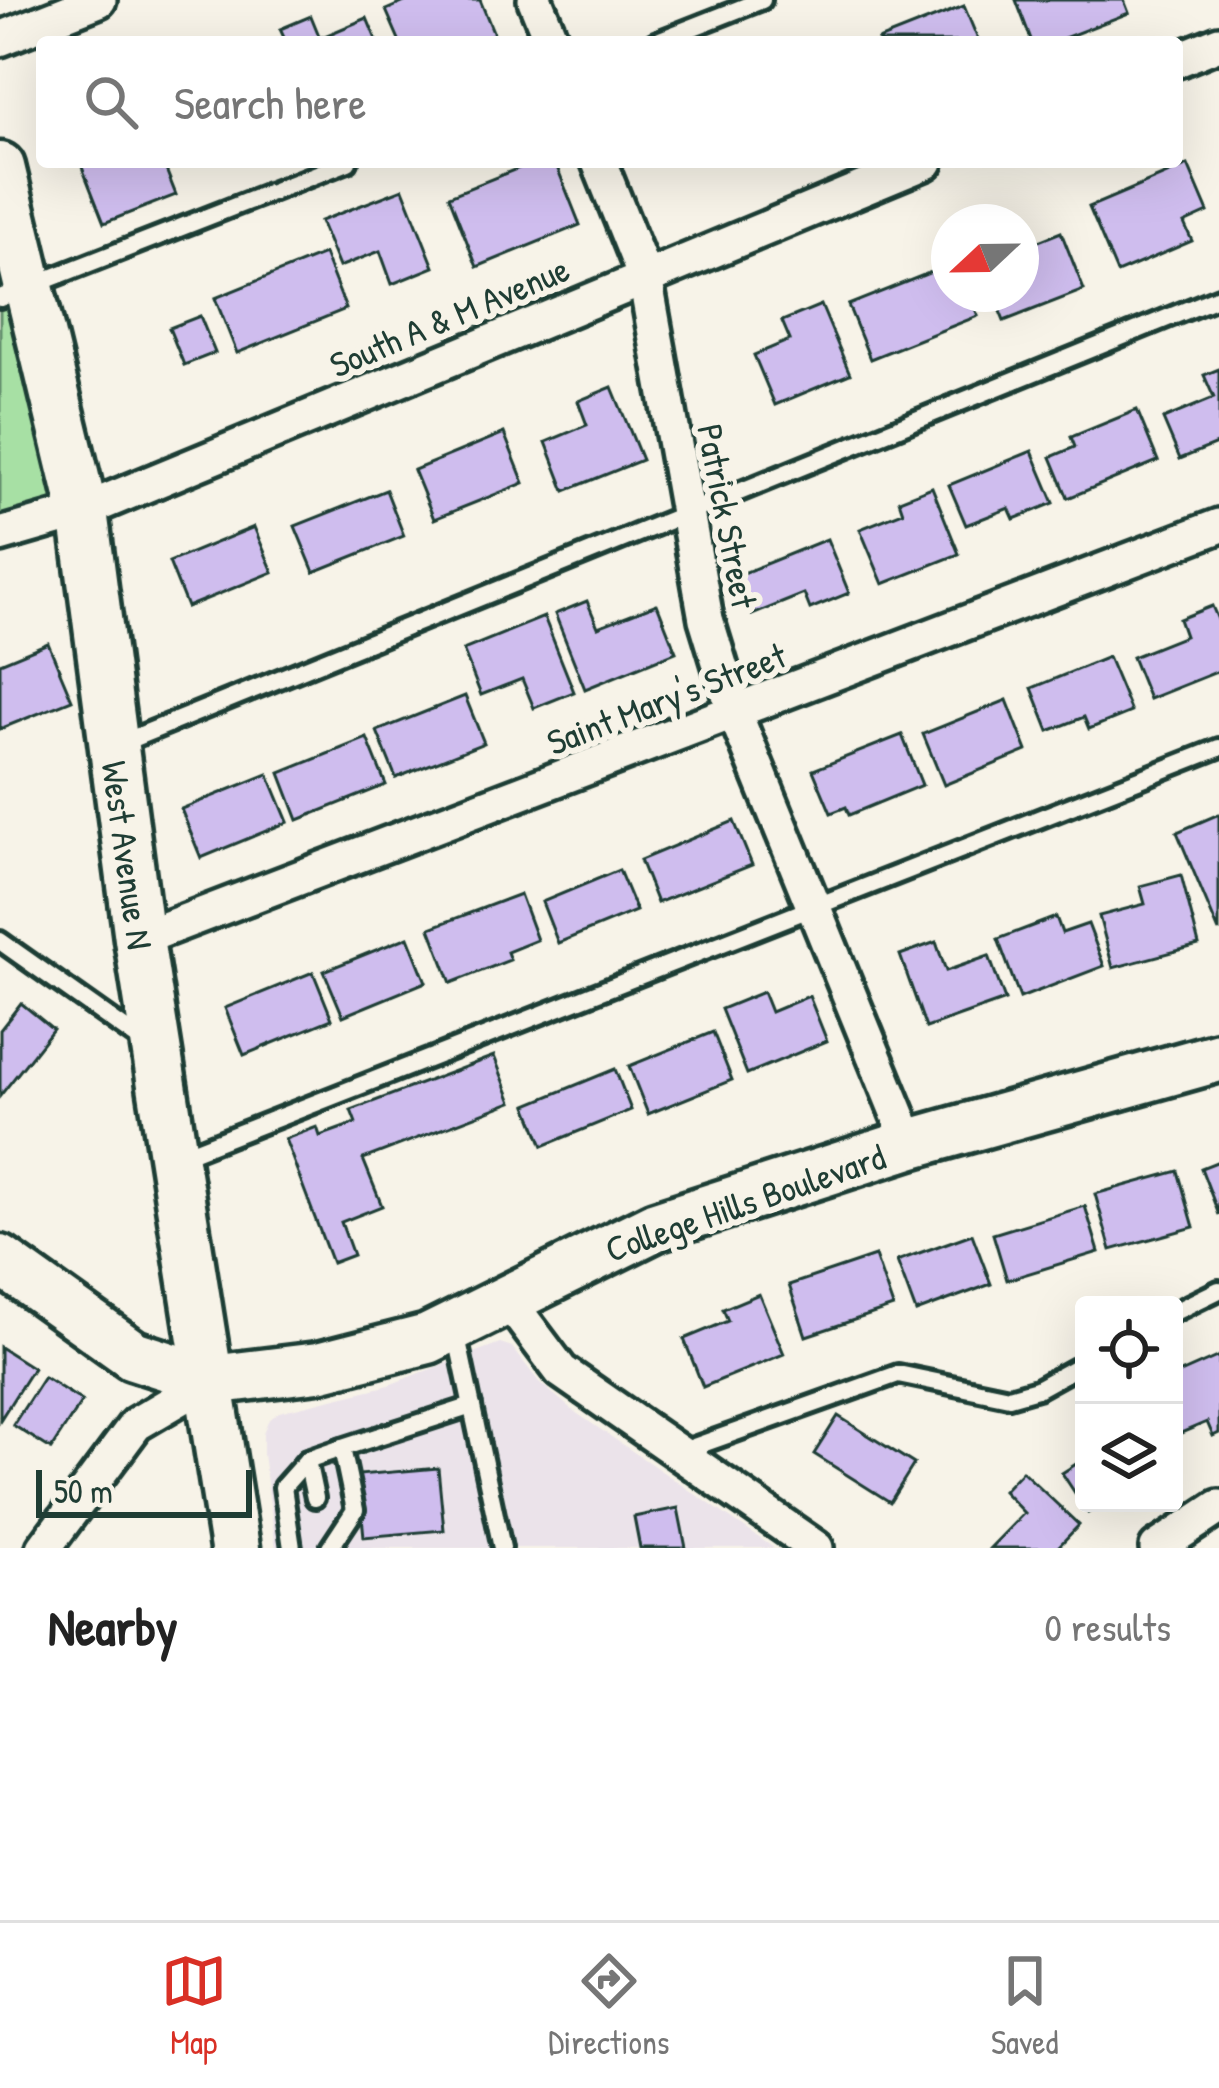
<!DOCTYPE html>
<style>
:root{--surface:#fff;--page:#f2f2f2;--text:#222;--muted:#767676;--line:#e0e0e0;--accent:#d93025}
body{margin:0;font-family:"Patrick Hand",sans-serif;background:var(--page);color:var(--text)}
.controls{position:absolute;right:36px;bottom:36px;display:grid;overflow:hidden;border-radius:12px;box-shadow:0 12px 48px #0002}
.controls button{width:108px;height:108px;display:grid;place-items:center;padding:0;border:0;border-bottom:3px solid var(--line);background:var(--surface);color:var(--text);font:60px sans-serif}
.compass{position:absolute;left:931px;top:204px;width:108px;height:108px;border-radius:50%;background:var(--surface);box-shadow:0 12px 48px #0002;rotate:248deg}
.scale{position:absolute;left:36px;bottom:30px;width:216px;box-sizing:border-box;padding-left:12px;border:6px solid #1f3d34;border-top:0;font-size:33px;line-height:42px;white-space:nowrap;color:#1f3d34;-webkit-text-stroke:9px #f7f3e8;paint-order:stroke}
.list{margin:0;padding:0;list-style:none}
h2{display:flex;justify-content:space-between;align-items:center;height:156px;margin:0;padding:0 48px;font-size:51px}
h2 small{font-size:39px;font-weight:400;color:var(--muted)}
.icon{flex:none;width:66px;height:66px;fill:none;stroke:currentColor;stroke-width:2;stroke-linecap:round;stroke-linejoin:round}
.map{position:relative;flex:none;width:1219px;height:1548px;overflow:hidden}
.search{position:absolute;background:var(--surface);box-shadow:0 12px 48px #0002;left:36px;right:36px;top:36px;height:132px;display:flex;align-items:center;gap:30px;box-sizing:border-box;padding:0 42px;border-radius:12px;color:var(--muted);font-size:45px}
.sheet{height:372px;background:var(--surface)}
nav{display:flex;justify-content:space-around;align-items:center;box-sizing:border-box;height:168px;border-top:3px solid var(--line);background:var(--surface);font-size:33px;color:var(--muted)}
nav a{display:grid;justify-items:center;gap:6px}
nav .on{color:var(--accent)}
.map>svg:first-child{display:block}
</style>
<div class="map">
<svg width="1219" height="1548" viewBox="0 0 1219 1548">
<rect width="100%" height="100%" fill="#f7f3e8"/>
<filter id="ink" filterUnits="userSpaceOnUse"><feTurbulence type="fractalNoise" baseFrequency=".00833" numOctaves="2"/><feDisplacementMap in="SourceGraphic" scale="24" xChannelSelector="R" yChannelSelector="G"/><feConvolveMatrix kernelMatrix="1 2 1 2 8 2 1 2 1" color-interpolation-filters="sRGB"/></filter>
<g filter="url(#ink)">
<path fill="#ebe3ea" d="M500,1343L512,1347L539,1382L575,1412L774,1548H276L263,1454V1434L268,1421L279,1412L386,1386Z"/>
<path fill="#a7e0a4" stroke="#638e6c" stroke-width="3" d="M24,294L55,500L0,520V304Z"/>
<g fill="#cfbdee" stroke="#1f3d34" stroke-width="3">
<path d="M409,0H480L494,34L475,42H400L386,10Z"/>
<path d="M1016,0H1124L1129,13L1054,42H1032Z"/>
<path d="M964,6L979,42H879L878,40Z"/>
<path d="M311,16L320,38L367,18L377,42H286L280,29Z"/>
<path d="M80,162H163L176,195L104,223Z"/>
<path d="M534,162H555L580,225L477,267L449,196Z"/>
<path d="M1188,165L1208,212L1184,223L1192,241L1117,273L1089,207Z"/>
<path d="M403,189L434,267L392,284L380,251L339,267L320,221Z"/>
<path d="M1061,232L1084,290L1004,321L993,294H1021V248Z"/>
<path d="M324,254L346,309L237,353L215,298Z"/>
<path d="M949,265V294H969L978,316L870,359L848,305Z"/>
<path d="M821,305L850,374L775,405L754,355L790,340L782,321Z"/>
<path d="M200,316L215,353L184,365L169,328Z"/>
<path d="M1219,369V443L1180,459L1163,419L1214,398L1204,375Z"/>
<path d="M612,387L642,460L565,491L546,442L587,425L578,401Z"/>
<path d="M1137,410L1158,461L1068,498L1051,457L1075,447L1071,437Z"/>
<path d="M504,433L524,483L434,519L414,470Z"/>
<path d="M1032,451L1054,503L1014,519L1009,508L966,525L949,485Z"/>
<path d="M932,487L959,554L883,584L860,529L903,512L899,500Z"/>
<path d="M386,490L404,536L314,572L295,526Z"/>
<path d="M254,527L273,572L187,607L169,562Z"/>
<path d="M827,539L849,593L810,609L804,594L752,615L736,576Z"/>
<path d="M587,601L598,627L657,604L676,652L585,689L555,614Z"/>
<path d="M1212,606L1219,622V671L1149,699L1132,657L1185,636L1179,619Z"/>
<path d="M544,617L574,692L534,708L522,679L481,695L463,650Z"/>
<path d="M48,643L72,700L0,729V663Z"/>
<path d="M1108,657L1131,712L1089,729L1084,717L1049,731L1032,688Z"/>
<path d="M465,696L484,743L396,778L377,731Z"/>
<path d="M1007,700L1027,751L944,785L923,734Z"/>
<path d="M902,735L922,785L849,815L846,807L831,813L813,770Z"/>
<path d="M367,738L386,785L298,820L280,773Z"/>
<path d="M268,774L288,822L201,858L181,809Z"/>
<path d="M1219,814V932L1177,832Z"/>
<path d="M734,821L752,865L657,903L640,860Z"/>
<path d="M619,870L636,911L558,943L542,902Z"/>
<path d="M1181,875L1199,945L1113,968L1099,916L1145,904L1140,886Z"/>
<path d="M520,894L537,940L507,952L510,960L451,983L430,928Z"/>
<path d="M1056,917L1062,933L1088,924L1104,966L1020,998L998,939Z"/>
<path d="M408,937L426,982L343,1016L324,971Z"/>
<path d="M936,942L946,971L989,956L1005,1000L926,1028L900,955Z"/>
<path d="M313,972L332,1019L244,1055L225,1008Z"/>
<path d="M763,992L771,1012L809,996L827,1041L747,1074L721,1009Z"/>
<path d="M21,1003L53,1029L0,1096V1030Z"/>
<path d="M713,1032L732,1080L648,1114L629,1066Z"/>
<path d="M494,1056L512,1102L363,1159L382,1206L341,1222L353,1255L332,1263L285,1139L317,1127L320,1136L356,1123L351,1110Z"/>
<path d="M615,1069L631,1110L543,1146L527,1105Z"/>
<path d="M1219,1161V1215L1201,1168Z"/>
<path d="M1178,1171L1194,1227L1111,1250L1095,1194Z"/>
<path d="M1085,1206L1099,1252L1007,1280L993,1234Z"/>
<path d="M972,1234L991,1284L916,1312L897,1261Z"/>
<path d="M875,1256L893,1307L806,1336L789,1285Z"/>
<path d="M759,1294L784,1354L703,1387L684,1339L728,1321L723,1309Z"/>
<path d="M0,1347L33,1368L0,1420Z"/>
<path d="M1219,1356V1433L1213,1436L1207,1422L1174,1436V1376Z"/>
<path d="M44,1377L82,1401L51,1449L13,1425Z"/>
<path d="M838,1416L914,1464L890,1502L814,1454Z"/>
<path d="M1084,1459V1503H1104L1088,1513L1062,1473Z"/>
<path d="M438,1468L444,1530L364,1537L358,1475Z"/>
<path d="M1022,1471L1079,1525L1057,1548H990L1024,1513L1003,1491Z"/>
<path d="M678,1508L686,1548H640L634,1517Z"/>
</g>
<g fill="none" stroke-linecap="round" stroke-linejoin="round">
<defs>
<g id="lane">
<path d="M655,42L762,0"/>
<path d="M0,298L348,162"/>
<path d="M119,744L1219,297"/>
<path d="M0,941L147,1045"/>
<path d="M176,1158L1219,748"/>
<path d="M1174,1312L1219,1290"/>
<path d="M456,1332L502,1548"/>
<path d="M342,1448L472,1406"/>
<path d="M677,1453L898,1374L1009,1397L1037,1389L1084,1363"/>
<path d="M307,1460L342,1448L355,1510L330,1548"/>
<path d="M292,1548L283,1487L307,1460L315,1498"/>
</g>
<g id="street">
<path d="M535,0L552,42"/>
<path d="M0,39L99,0"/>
<path d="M1177,60L1219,43"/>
<path d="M599,162L645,277L706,619L735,714L910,1144"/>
<path d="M0,535L83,511L926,162"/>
<path d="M139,939L1219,526"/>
<path d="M507,1299L561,1371L816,1548"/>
<path d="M44,1548L136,1424L211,1380"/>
<path d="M1157,1548L1219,1507"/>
</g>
<g id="secondary">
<path d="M0,167L83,511L139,939L235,1548"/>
<path d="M0,1260L133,1355L211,1380L318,1367L428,1339L656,1226L910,1144L1219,1057"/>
</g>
</defs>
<use href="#lane" stroke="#1f3d34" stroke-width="26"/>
<use href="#street" stroke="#1f3d34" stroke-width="42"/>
<use href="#secondary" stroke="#1f3d34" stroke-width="57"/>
<use href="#lane" stroke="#f7f3e8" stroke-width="16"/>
<use href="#street" stroke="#f7f3e8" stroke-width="33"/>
<use href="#secondary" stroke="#f7f3e8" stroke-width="48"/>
</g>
</g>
<g text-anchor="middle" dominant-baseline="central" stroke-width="12" stroke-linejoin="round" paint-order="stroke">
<g font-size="36" fill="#1f3d34" stroke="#f7f3e8">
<text transform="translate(449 316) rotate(-23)">South A &amp; M Avenue</text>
<text transform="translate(728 516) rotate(79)">Patrick Street</text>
<text transform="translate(666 698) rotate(-21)">Saint Mary's Street</text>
<text transform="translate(128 855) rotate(82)">West Avenue N</text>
<text transform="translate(745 1202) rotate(-19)">College Hills Boulevard</text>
</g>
</g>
</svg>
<div class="controls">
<button><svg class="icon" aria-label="locate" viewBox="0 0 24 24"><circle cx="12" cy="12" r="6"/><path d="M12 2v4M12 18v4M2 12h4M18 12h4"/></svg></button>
<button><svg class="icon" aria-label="layers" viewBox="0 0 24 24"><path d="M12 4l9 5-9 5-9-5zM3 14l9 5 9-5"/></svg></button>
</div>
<svg class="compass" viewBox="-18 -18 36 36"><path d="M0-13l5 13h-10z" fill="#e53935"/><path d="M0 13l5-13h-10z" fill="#767676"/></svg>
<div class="scale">50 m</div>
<div class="search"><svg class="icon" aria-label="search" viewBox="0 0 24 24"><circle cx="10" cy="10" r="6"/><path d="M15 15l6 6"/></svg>Search here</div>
</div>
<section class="sheet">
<h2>Nearby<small>0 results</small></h2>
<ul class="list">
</ul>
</section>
<nav>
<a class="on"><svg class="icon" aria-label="map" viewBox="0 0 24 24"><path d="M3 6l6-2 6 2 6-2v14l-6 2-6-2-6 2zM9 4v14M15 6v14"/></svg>Map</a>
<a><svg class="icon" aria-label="directions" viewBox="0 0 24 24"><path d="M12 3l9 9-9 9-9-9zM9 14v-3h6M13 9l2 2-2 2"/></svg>Directions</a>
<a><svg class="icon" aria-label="saved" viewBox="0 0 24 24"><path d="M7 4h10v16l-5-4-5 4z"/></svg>Saved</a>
</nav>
